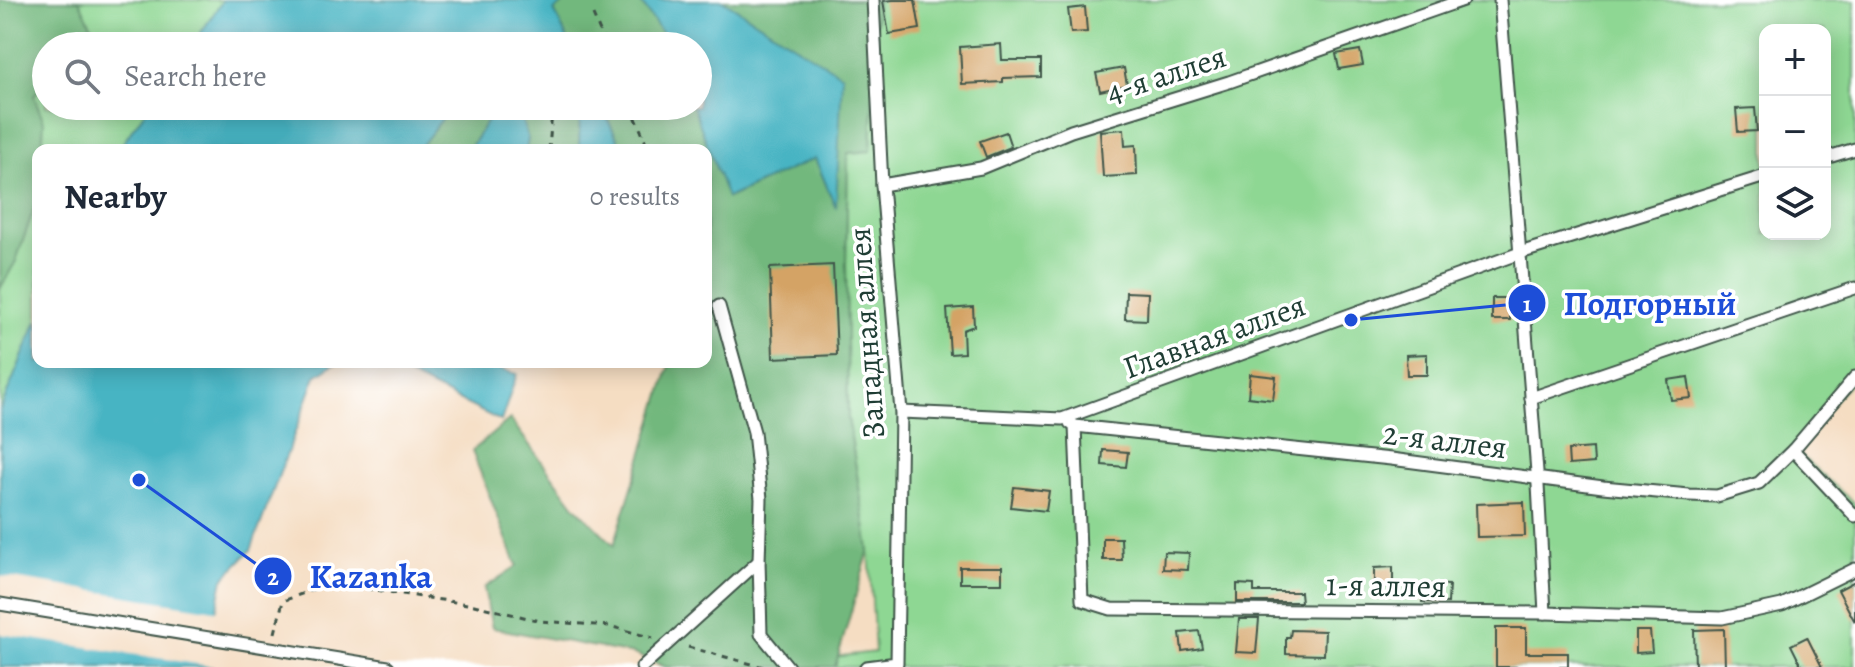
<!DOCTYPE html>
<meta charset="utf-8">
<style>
:root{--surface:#fff;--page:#f6f6f7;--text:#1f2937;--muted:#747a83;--line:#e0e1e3}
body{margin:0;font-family:Alegreya,serif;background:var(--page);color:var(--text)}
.controls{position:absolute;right:24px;top:24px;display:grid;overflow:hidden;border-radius:16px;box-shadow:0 4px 20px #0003}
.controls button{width:72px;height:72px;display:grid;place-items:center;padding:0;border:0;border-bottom:2px solid var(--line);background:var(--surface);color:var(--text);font:40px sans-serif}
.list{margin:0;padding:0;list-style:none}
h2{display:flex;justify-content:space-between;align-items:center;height:104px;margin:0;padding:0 32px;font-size:34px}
h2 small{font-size:26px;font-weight:400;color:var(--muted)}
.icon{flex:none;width:44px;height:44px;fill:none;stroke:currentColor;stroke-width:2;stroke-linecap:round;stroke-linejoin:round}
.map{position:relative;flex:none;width:1855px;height:667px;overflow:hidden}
.search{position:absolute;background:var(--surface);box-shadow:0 4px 20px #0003;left:32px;top:32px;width:680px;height:88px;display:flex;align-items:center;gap:20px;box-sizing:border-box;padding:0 28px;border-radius:44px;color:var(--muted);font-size:30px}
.panel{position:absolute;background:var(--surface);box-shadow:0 4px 20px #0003;left:32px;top:144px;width:680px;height:224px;border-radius:16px}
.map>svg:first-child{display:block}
</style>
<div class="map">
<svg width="1855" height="667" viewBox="0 0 1855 667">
<rect width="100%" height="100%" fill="#fff"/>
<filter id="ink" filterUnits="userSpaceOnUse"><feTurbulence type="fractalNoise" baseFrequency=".0125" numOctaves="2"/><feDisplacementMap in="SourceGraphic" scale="16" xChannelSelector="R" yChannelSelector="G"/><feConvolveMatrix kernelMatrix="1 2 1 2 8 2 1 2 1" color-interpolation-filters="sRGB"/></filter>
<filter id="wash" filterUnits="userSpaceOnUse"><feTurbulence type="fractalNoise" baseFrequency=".006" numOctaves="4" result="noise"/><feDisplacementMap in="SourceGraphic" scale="32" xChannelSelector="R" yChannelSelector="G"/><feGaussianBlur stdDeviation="1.8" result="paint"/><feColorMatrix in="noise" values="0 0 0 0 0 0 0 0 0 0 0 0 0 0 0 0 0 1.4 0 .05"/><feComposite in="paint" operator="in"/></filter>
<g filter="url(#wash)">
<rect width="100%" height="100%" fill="#f5ddc2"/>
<g fill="#8ed793" stroke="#568a64" stroke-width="2" fill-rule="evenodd">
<path d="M0,0H236L207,46H46V106H169L141,150H38V360L0,456Z"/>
<path d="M877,0H1855V377L1793,449L1855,504V667H834V657L875,652L869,550L848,418L846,264L848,152L871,150ZM1765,30H1825V234H1765Z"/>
</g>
<g fill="#72b87d" stroke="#487a58" stroke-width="2">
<path d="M0,0H79L92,27L72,46H46V79L34,96L44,122L42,150H38V197L16,261L0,289Z"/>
<path d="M568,0H639L671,46H571L554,11Z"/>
<path d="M722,0H877L871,151L848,153L846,264L848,418L869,550L835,667H665L634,654L492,628L484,588L517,566L472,451L510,419L575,506L614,545L671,362H706V150H623L601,106H693L728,198L815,158L835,206L841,75Z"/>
<path d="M452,106H496L469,150H418Z"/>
<path d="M517,106H580L579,150H526L528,139Z"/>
</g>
<g fill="#47b4c3" stroke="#33787c" stroke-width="2">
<path d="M223,0H568L554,11L571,46H524L520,44L519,46H192Z"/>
<path d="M639,0H722L842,75L836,208L815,158L727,198L693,106H698V46H671Z"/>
<path d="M149,106H452L418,150H118Z"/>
<path d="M496,106H517L528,139L526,150H469Z"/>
<path d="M580,106H601L623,150H579Z"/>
<path d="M38,319V362H337L316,376L251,550L223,579L215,617L213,667H0V410Z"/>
<path d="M381,362H472L517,374L501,421Z"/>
</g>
<path fill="#f5ddc2" d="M0,576L220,611L217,667L0,634Z"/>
<g id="blocks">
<g fill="#d4a365">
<path d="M893,0H915L920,29L889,34L883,1Z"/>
<path d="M1085,7L1087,32L1071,33L1068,9Z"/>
<path d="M1001,44L1002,60H1041V77L1003,78V82L962,84L960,47Z"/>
<path d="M1360,50L1363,65L1339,69L1336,54Z"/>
<path d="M1124,68L1127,85L1100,91L1096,73Z"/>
<path d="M1755,108L1757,131L1738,132L1736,109Z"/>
<path d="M1124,129L1125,146L1136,145L1137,175L1103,177L1100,131Z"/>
<path d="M1006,132L1011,147L986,157L980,141Z"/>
<path d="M833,265L837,355L773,358L770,268Z"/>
<path d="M1126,292L1148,293L1147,320L1125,319Z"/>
<rect x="1492" y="298" width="18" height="22"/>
<path d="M973,307L974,326L963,330L964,353L950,354L947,309Z"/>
<path d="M1427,354V375H1407L1406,355Z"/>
<path d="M1250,374L1276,377L1273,400L1248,397Z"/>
<path d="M1688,377L1691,398L1671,400L1668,380Z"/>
<path d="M1593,448L1594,463L1569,465L1568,450Z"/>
<path d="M1103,450L1128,452L1126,467L1102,465Z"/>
<path d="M1014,487L1049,491L1046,511L1011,507Z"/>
<path d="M1524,502L1525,536L1477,537L1476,504Z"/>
<path d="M1103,538H1121L1122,560H1103Z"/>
<path d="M1164,552L1189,553L1188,570L1163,569Z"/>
<rect x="960" y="567" width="42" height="16"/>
<path d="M1393,567V586L1374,587V568Z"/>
<path d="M1855,581V622L1838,590Z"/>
<path d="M1237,584L1254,585V592H1300L1301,602H1237Z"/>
<path d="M1423,584L1449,585L1448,603L1422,602Z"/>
<path d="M1239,619H1259L1256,653L1236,652Z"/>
<path d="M1496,628H1526V653H1568V667H1496Z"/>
<path d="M1724,629L1725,667H1695L1694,630Z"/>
<path d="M1291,630L1325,631L1324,655L1286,654V637H1290Z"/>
<path d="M1199,631L1202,648L1182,651L1180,633Z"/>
<path d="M1636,631H1650L1652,652L1636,653Z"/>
<path d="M1807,637L1822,667H1802L1791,645Z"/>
</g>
</g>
</g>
<g filter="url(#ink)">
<use href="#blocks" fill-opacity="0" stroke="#3f5549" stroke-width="2"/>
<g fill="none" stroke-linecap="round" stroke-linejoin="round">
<defs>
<g id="lane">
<path d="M1500,0L1538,485L1545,613"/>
<path d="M1825,158L1855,149"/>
<path d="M882,185L981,168L1071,131L1229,82L1463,0"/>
<path d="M719,306L754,432L761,499L759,561L761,634L788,667"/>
<path d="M1855,377L1793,450L1855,516"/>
<path d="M1531,398L1855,288"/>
<path d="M901,412L1062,419L1520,253L1765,176"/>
<path d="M1070,423L1075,426L1391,459L1603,487L1689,495L1717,496L1759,483L1793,450"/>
<path d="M1075,426L1082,600L1111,609L1545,613L1722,618L1782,605L1855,569"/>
<path d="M0,604L388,667"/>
<path d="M642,667L759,561"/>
<path d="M866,667L897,663L901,412L882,185L873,0"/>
</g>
</defs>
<use href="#lane" stroke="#3f5549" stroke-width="15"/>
<g stroke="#3f5549" stroke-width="3" stroke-dasharray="6 6" stroke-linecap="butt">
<path d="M593,15L606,46"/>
<path d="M631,106L649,150"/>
<path d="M549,150L552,111"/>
<path d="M275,633L283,601L330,583L474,605L540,621L609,626L653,638"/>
<path d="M688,647L763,667"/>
</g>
<use href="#lane" stroke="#fff" stroke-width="11"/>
</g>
</g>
<g text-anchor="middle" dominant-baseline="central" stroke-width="7" stroke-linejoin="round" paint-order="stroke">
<g font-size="32" fill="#1f3d34" stroke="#fff">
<text transform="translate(1166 74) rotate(-18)">4-я аллея</text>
<text transform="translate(866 333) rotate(-94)">Западная аллея</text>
<text transform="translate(1214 336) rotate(-20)">Главная аллея</text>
<text transform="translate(1445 440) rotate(7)">2-я аллея</text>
<text transform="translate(1386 585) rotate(1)">1-я аллея</text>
</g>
</g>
<path fill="none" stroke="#1d4ed8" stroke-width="3" d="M1351 320L1527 303M139 480L273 576"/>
<g fill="#1d4ed8" stroke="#fff" stroke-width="3">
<circle cx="1351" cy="320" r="8"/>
<circle cx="139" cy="480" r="8"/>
<circle cx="1527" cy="303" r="20"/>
<circle cx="273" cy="576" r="20"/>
</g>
<g font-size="24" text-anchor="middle" font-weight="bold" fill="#fff">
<text x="1527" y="312">1</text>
<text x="273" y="585">2</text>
</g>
<g font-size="34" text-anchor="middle" font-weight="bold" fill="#1d4ed8" stroke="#fff" stroke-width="7" stroke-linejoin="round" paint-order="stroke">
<text x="1650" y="315">Подгорный</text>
<text x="371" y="588">Kazanka</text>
</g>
</svg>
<div class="controls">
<button>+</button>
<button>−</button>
<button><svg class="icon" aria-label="layers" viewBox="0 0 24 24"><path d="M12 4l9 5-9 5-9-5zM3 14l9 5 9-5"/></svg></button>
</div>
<div class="search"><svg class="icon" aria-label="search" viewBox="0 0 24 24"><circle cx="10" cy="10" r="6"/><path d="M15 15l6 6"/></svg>Search here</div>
<section class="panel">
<h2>Nearby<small>0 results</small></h2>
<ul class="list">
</ul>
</section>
</div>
